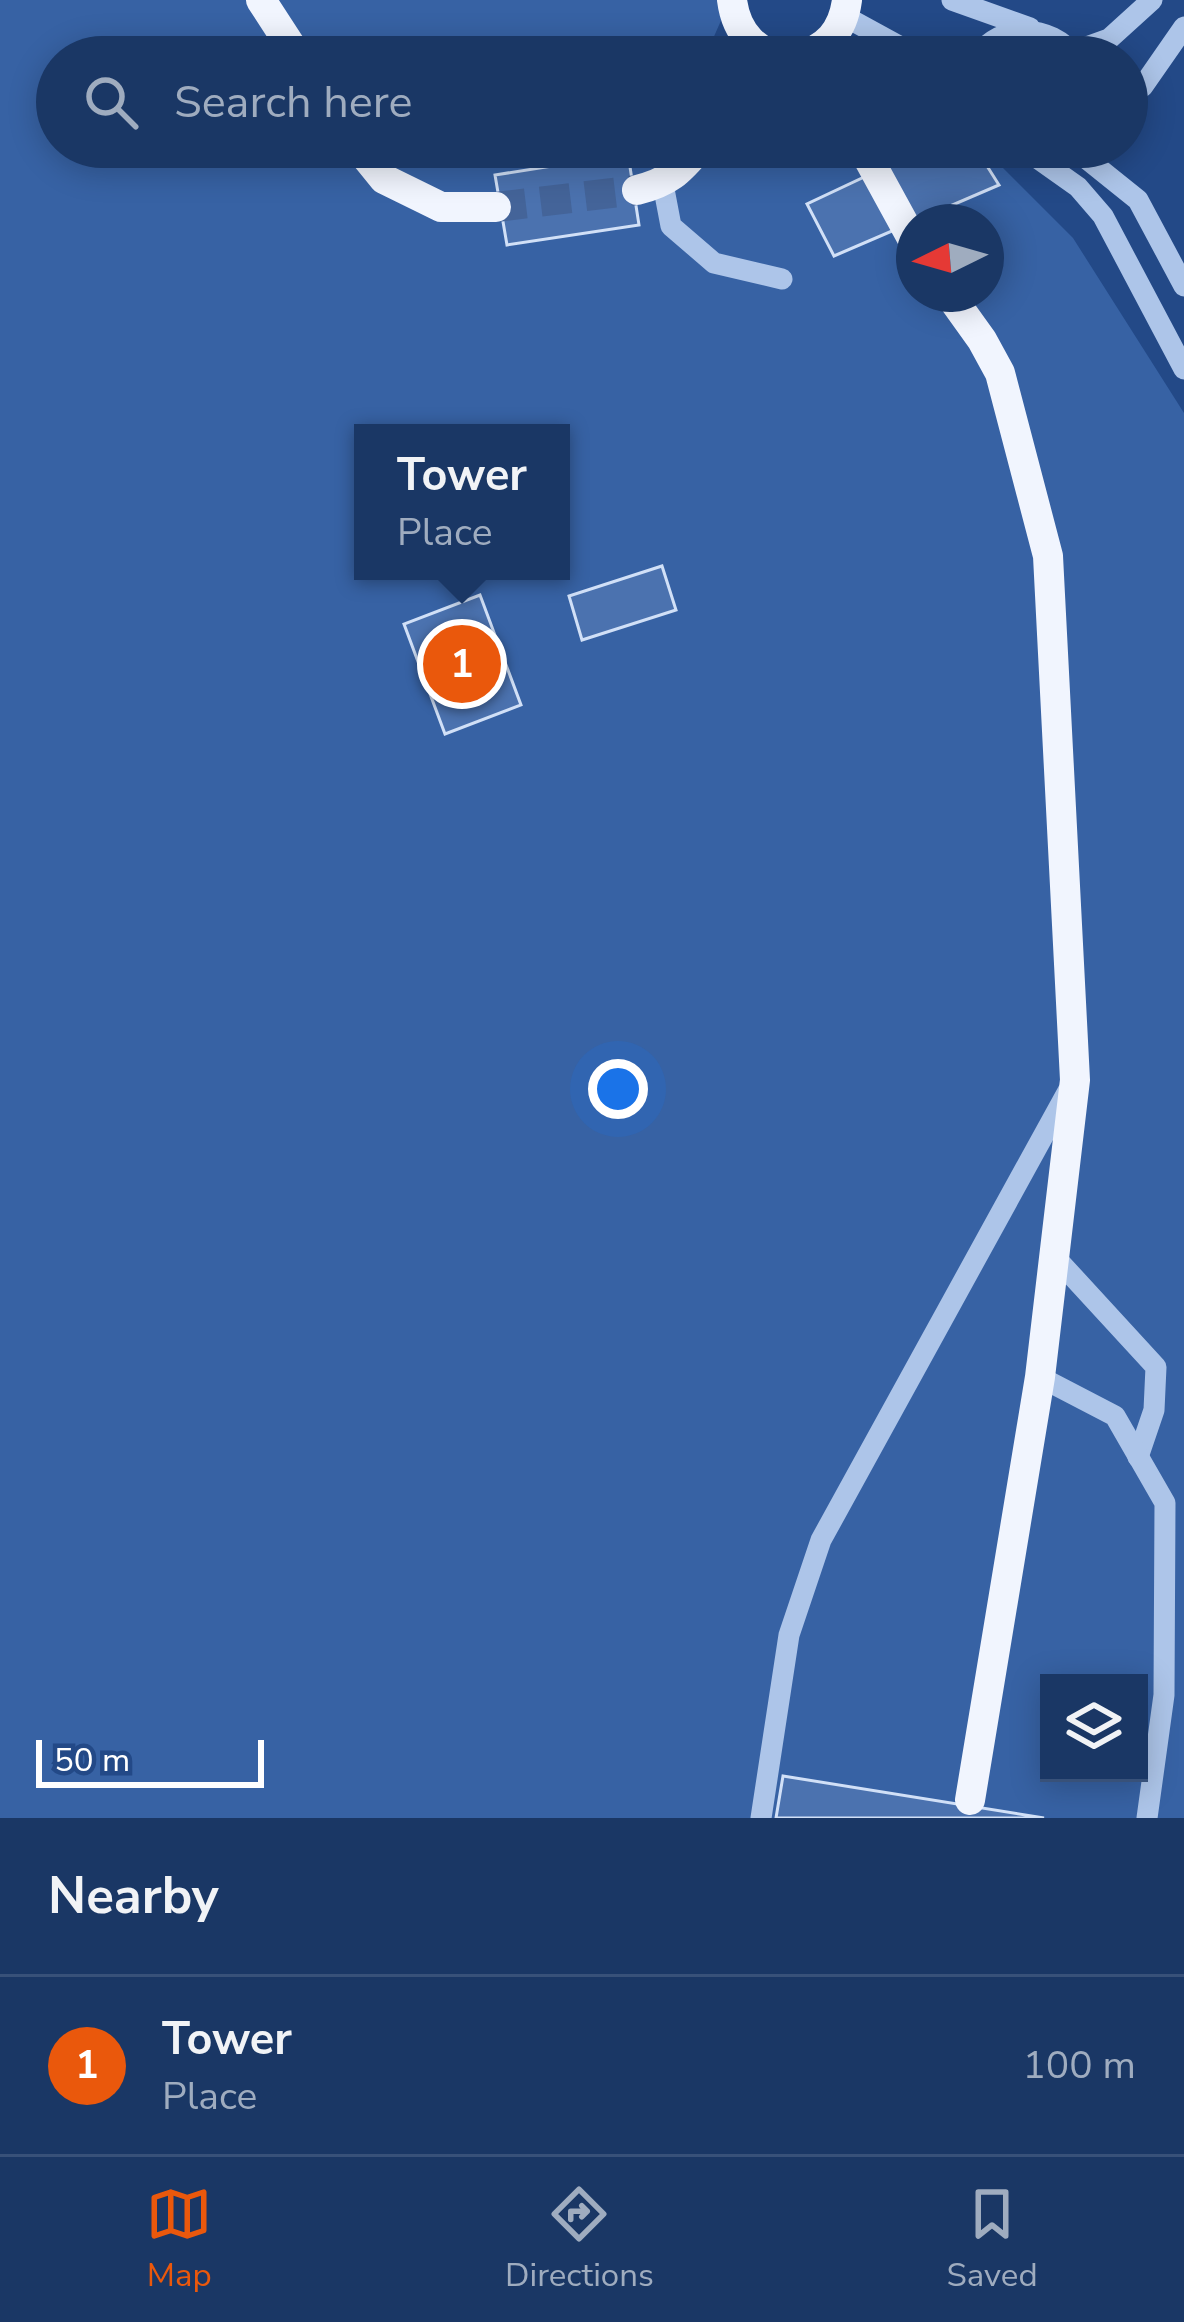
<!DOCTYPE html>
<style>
:root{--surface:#1a3765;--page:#27426e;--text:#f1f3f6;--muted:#9facbf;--line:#385179;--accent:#ea580c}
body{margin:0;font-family:"Nunito Sans",sans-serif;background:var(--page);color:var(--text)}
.controls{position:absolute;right:36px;bottom:36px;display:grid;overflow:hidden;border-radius:0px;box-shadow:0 6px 30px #0003}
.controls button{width:108px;height:108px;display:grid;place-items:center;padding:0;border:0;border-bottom:3px solid var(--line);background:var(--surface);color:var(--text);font:60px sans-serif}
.compass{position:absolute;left:896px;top:204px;width:108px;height:108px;border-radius:50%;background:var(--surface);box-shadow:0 6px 30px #0003;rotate:265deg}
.scale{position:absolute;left:36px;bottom:30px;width:228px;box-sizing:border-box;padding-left:12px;border:6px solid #fff;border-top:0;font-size:33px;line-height:42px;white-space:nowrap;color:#fff;-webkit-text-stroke:9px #234987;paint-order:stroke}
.you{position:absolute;left:618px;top:1089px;width:42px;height:42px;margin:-30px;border:9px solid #fff;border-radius:50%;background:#1a73e8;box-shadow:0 0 0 18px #1a73e833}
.badge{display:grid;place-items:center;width:78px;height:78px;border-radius:50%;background:var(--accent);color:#fff;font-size:39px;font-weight:700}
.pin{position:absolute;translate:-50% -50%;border:6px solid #fff;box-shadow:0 3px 12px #0006}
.popup{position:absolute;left:354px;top:424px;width:216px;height:156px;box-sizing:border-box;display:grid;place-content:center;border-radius:0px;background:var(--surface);filter:drop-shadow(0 3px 9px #0005);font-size:39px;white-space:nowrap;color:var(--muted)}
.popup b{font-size:45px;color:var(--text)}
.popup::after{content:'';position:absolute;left:50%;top:100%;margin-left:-24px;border:24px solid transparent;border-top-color:var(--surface)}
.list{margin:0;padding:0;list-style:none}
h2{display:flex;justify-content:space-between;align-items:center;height:156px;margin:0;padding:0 48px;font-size:51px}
h2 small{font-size:39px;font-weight:400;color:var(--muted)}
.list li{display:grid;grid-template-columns:78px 1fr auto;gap:36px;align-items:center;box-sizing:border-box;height:180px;padding:0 48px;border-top:3px solid var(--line)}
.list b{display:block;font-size:45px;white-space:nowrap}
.list p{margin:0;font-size:39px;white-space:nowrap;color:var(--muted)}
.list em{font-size:39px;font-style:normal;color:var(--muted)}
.icon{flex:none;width:66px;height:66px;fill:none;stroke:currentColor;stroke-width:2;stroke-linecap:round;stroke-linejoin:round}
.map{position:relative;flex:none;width:1184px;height:1818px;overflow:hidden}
.search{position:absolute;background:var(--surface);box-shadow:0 6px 30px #0003;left:36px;right:36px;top:36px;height:132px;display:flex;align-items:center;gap:30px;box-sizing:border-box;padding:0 42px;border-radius:66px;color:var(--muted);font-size:45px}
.sheet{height:336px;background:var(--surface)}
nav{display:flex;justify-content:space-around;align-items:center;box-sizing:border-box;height:168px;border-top:3px solid var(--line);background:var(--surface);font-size:33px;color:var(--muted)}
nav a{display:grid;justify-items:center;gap:6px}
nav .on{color:var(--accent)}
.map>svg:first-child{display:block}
</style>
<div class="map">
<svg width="1184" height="1818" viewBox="0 0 1184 1818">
<rect width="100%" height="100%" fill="#234987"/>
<path fill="#3762a4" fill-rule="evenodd" d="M0,0H730L705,57H57V147H982L1073,238L1184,413V1818H0ZM914,222H986V294H914ZM363,433H561V571H363ZM1049,1683H1139V1773H1049Z"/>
<g fill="#4b72af" stroke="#d1e0f7" stroke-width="3">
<path d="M928,147H975L999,185L834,256L807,204Z"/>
<path d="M628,154L639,225L507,245L495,175Z"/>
<path d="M662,566L676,610L582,640L569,596Z"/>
<path d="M480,595L521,705L445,734L404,624Z"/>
<path d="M783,1776L1044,1818H776Z"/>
</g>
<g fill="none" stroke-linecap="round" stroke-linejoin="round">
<path stroke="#446499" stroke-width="30" stroke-dasharray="30 15" stroke-linecap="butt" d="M496,207L637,190"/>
<g stroke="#adc5e9" stroke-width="21">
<path d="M952,0L1030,28"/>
<path d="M844,16L919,57"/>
<path d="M1073,52L1109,39L1152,0"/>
<path d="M976,57C1002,22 1049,23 1076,57"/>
<path d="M1127,99L1143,86L1184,27"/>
<path d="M1000,147C1018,154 1034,154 1052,147"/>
<path d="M1072,147L1138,200L1184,286"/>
<path d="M1030,153L1078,187L1103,216L1184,369"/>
<path d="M663,184L671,226L714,263L782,279"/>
<path d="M1054,1256L1156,1367L1154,1410L1138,1457"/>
<path d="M1040,1377L1115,1416L1165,1503L1164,1695L1147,1818"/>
<path d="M761,1818L789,1635L821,1540L1068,1091"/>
</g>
<g stroke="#f1f5fe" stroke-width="30">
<path d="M261,0L298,57"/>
<path d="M732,0C736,32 756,56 790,57"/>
<path d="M796,57C827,49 843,31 847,0"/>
<path d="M358,147L384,179L441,207H496"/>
<path d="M862,147L914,242"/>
<path d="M637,190C669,182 679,172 700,147"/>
<path d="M949,294L982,340L1000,373L1048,556L1075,1080L1040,1377L970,1800"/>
</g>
</g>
</svg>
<div class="controls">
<button><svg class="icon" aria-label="layers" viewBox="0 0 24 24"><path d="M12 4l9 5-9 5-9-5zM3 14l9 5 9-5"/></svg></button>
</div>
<svg class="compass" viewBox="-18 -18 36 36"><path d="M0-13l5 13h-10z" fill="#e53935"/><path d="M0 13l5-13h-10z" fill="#9facbf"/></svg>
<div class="scale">50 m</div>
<div class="you"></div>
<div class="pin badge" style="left:462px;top:664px">1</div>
<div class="popup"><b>Tower</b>Place</div>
<div class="search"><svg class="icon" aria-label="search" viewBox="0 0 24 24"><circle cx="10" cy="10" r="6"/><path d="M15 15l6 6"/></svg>Search here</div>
</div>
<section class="sheet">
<h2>Nearby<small></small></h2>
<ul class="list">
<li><span class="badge">1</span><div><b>Tower</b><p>Place</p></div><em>100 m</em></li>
</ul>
</section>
<nav>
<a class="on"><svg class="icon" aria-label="map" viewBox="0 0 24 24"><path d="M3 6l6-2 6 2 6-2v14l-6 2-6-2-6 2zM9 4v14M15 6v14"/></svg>Map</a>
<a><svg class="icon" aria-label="directions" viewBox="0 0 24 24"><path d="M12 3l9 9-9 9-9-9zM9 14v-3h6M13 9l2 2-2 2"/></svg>Directions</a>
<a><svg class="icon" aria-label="saved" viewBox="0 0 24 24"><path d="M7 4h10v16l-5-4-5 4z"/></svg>Saved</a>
</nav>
